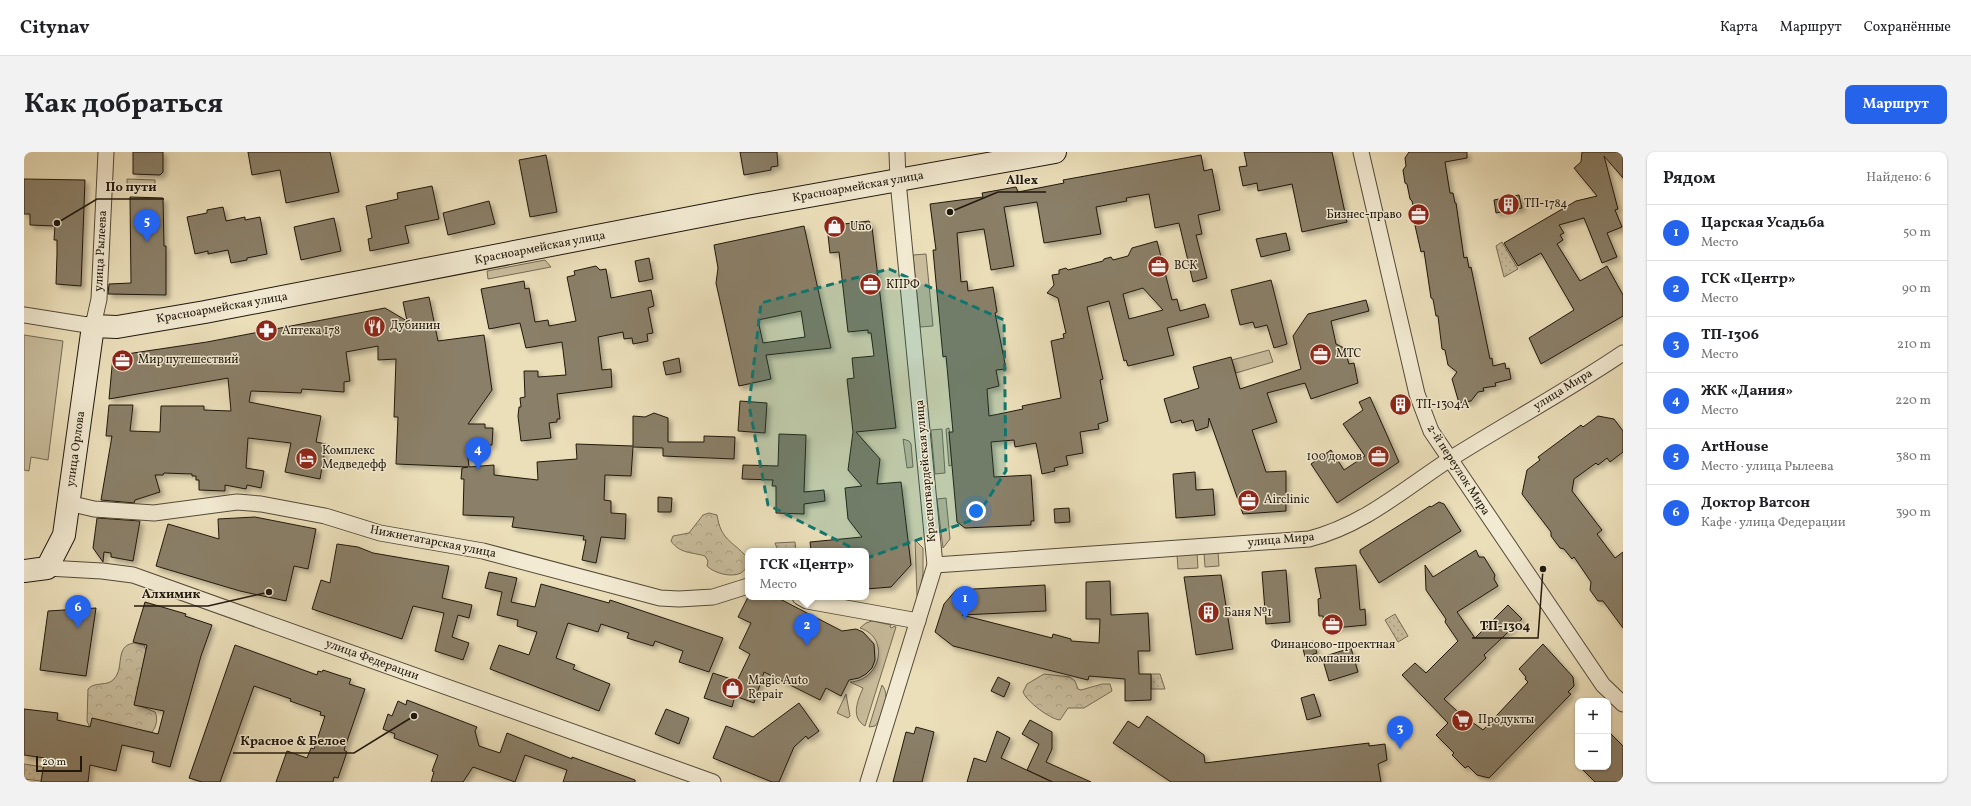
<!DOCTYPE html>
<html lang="ru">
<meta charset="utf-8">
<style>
:root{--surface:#fff;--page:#f2f2f2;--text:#202124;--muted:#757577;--line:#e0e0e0;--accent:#2563eb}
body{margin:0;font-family:Vollkorn,serif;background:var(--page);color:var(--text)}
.controls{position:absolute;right:12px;bottom:12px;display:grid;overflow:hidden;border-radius:8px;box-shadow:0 1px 3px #0004}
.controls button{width:36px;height:36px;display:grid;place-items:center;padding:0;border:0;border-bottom:1px solid var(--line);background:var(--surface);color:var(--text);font:20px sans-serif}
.scale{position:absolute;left:12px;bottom:10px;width:46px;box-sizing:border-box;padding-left:4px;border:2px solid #21180d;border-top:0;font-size:11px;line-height:14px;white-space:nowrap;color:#21180d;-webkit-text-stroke:3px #f2ead2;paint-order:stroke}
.you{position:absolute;left:952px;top:359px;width:14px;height:14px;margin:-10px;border:3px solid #fff;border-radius:50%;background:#1a73e8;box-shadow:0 0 0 6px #1a73e833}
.badge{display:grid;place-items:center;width:26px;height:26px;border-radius:50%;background:var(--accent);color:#fff;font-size:13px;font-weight:700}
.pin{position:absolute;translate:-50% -33px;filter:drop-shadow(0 1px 2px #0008)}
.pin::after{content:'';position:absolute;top:21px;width:14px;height:12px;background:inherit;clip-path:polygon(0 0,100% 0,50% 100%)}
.popup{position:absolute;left:721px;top:396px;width:124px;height:52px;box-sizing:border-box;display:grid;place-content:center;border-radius:8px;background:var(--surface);filter:drop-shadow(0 1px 3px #0005);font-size:13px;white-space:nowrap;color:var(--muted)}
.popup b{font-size:15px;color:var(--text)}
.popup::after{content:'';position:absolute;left:50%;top:100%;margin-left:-8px;border:8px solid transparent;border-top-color:var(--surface)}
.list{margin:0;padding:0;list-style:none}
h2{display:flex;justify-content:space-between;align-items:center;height:52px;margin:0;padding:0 16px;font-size:17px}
h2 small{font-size:13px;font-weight:400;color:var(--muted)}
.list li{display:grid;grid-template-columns:26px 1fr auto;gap:12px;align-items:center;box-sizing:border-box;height:56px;padding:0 16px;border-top:1px solid var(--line)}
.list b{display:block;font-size:15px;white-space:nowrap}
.list p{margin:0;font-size:13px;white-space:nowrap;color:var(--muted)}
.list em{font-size:13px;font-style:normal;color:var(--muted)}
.map{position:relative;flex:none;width:1599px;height:630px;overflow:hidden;border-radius:8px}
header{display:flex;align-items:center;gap:24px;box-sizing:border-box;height:56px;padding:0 20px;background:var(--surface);border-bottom:1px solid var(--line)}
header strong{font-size:19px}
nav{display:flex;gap:22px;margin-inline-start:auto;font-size:14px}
.intro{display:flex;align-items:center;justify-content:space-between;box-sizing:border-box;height:96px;padding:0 24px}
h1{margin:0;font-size:28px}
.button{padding:10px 18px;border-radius:8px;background:var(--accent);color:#fff;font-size:14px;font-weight:700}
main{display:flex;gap:24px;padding:0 24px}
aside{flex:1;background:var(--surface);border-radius:8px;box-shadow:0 1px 3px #0004}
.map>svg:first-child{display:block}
</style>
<header>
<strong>Citynav</strong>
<nav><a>Карта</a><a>Маршрут</a><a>Сохранённые</a></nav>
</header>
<div class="intro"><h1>Как добраться</h1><a class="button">Маршрут</a></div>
<main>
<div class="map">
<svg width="1599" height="630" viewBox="0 0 1599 630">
<defs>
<pattern id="forest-crowns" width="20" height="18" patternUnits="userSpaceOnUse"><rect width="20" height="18" fill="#c9bd9d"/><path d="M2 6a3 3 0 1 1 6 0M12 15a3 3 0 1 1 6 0" fill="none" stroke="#aca286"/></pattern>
<pattern id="park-dots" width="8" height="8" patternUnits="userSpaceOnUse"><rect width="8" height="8" fill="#c9bd9d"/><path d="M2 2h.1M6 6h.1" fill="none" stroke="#aca286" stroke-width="1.8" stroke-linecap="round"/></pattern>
<filter id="shadow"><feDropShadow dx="3.5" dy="3.5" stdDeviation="2" flood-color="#0004"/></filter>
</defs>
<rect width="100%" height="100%" fill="#ebdfba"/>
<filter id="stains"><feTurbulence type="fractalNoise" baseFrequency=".005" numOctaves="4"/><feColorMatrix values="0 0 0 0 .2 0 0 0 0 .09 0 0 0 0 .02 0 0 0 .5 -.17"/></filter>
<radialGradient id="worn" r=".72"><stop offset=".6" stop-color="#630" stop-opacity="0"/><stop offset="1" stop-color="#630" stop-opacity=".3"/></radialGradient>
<g fill="#c9bd9d" stroke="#756a55">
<path d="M103,27L131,28V37H103Z"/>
<path d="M902,102L909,174L896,175L889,103Z"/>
<path d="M521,108L527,115L464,127L463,119Z"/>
<path d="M0,183L39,189L24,308L7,305L5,319L0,318Z"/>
<path d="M1245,198L1249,210L1212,221L1208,208Z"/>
<path d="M925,276L928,313L925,314L922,277Z"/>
<path d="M918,277L921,321L911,322L907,278Z"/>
<path d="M879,287L885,289L887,292L889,315L883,316Z"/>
<path d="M922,346L926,387L919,396L913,347Z"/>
<path d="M891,388L899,396V422L895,444H893Z"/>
<path d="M1194,400L1195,414L1181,415L1180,401Z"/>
<path d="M1173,401L1174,416L1154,417L1153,403Z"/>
<path d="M848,469L867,473L866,475L868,476L870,474L872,475L841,574C826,565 834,548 839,536L826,530C856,529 867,486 836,476L842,471Z"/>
<path d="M858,533C867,544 858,558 854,570L851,574L845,575Z"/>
<path d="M822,542L826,564L824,566L813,561Z"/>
</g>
<g fill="url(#forest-crowns)" stroke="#756a55">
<path d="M685,361L693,363C697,388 707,388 723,405L724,414C722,416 719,420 717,421C707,426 690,421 683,414L684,409L681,404C668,400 656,402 647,389L649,384L665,381L679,363Z"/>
<path d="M110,491L120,493L122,498L112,546L114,553L131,560C136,570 129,586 116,585C100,585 82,579 66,576L63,569L64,537C71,529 83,535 90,527C101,515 90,494 110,491Z"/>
<path d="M1020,522L1046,525L1051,529L1054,537L1057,538L1078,532H1086L1088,539L1060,556H1044L1036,568C1026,567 1003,550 999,540L1003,532Z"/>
</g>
<g fill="url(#park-dots)" stroke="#756a55">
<path d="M1478,90L1494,117L1480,125L1472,94Z"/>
<path d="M771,390L772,399H754L751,391Z"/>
<path d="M1371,462L1384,484L1374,490L1361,468Z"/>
<path d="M1127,522H1136L1141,537H1127Z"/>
<path d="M0,612L19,615L17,629L0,627Z"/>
</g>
<g fill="#8a7f67" stroke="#21180d" fill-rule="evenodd" filter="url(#shadow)">
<path d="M109,0H139V20L136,23L109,22Z"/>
<path d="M224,0H306L315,40L262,51L256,18L228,23Z"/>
<path d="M716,0H753L754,14L747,15V18L720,23Z"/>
<path d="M1220,0H1308L1323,70L1278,80L1268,32L1234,39L1233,31L1219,34L1215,15L1223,14Z"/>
<path d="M1385,0H1443V6L1421,10L1426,41H1429L1431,51H1432L1440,106L1443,105L1445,116L1447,115L1466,207L1468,206L1469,214L1481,211L1482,217L1485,216L1487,227L1471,231L1472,234L1459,236L1460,239L1454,240L1447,249L1435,251L1428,227L1433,220L1424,213L1421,198L1418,197L1414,164H1412L1409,147L1407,146L1400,99L1397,100L1390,69L1392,67L1388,49L1386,47L1383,32L1381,31L1379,18L1382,14L1381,6Z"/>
<path d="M1558,0H1599V26L1580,4L1594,57L1591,58L1598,75L1583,81L1593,105L1578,111L1560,66L1535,73L1540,81L1536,83L1539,88L1533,92L1556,129L1583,114L1599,143V164L1517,212L1505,186L1550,158L1517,101L1494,114L1480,91L1552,49L1573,44L1550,16L1557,10Z"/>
<path d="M522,3L533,60L506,65L495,8Z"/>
<path d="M1177,3L1180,19L1188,17L1196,58L1174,63L1178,82L1172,83L1183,126L1169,130L1155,71L1131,76L1125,42L1102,46L1103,49L1072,55L1077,82L1020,91L1013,50L980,55L990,114L967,118L960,77L933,81L937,130L943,129L944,139L969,135L973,160L971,161L982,217L972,218L975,234L963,237L965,264L999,257L998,254L1037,246L1027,189L1040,186L1039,182L1042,181L1034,146L1023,141L1030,133L1028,123L1035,122V118L1042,116L1044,118L1079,109L1080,107L1087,105L1089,108L1104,104L1108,96L1133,89L1148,148L1153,147L1156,159L1181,152L1185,165L1143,176L1150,203L1104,214L1102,208L1100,209L1085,149L1063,155L1079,227L1076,228L1084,269L1074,272L1075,277L1056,280L1059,301L1042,304L1044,313L1030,316L1031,319L1018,322L1012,291L991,295L990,288L967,290L970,325L1007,323L1010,369H1007V373L941,376L933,370L925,280H929L922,204L919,205L909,98H912L906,52L959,45L958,41L992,35L994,40L1040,31L1039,28ZM1119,136L1139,158L1105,167L1099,142Z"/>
<path d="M0,27L61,28L57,134L32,132L33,102V88H30L31,74L6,73V62H0Z"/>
<path d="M408,34L415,67L381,74L385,91L346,99L344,87L348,86L342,54L374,47L373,41Z"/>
<path d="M1495,43L1498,56L1472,61L1470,48Z"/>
<path d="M106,45L139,46L140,94H142V143L84,142L85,132L107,131Z"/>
<path d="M465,49L471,72L424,83L419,61Z"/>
<path d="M199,55L202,69L221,65V68L236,65L243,102L223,106V108L207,111L204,98L184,102V99L171,102L163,65L183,61V58Z"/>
<path d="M310,66L317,99L277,108L270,75Z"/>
<path d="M845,69L848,75L872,276L832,280L856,307L853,332L877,330L887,413L867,435L842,437V399H787L786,390L838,385L824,367L821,336L838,334L824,318L829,280L823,227L830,226L828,206L850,204L847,181H844V178L824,180L815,100L806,101L803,74Z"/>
<path d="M780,74L807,196L742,203L747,227L715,234L692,131L694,116L690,93ZM777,159L781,185L739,191L734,168Z"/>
<path d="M1262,81L1266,98L1237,105L1232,87Z"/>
<path d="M625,106L629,127L615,130L611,109Z"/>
<path d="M572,114L576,118L582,117L587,146L627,138L630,154L624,156L629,181L623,182L624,189L609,192L608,186L600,187L599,180L574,185L578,218L587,217L588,235L533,242L536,267H533V270L525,271L527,286L497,289L494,264L495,255H497L496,246L501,245L500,219H514V225L542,223L538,190L502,196L496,171L465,177L457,137L500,129L501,137L505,136L511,170L524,168L525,174L552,169L543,125L551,123L550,119Z"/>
<path d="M1247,128L1263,192L1250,196L1243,173L1231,176L1229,170L1216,173L1207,138Z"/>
<path d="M405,145L414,189L460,183L468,238L444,272H461V276H469L468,293L443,296L445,315L470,313V323L514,328L513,310L553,307L552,292L609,294V264L621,265L630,261L644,266V290H680V284L711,285L710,307L639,304V296L609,295L607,324L581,323L580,348L587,349V361L602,362L601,387L577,385L572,411L558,408L562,388H559L560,384L488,375L490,365L439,363L440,327H437L438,316L444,315L372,312L374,265H370L372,207L354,208V194L322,200L326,229L320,230V240L278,237L277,241L227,239L225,250L297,264L292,290L302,292L296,327L261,320L267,291L224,286L222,316L240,319L237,336L223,333L222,337L201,333V339L175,338V328H172V324H168V322L140,321L139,323H131L136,340L111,348L110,351L77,348L88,284H82L85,253H109L106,279L136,280L137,254H180V258L207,259L204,226L85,247L89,204L183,190L361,156L383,169L379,150Z"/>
<path d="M1342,148L1345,159L1307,169L1312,192L1320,196L1325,212L1330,211L1334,231L1287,247L1281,231L1243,241L1253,270L1228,278L1242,320L1262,319V359L1219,362L1185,266L1184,275L1172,279L1169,268L1158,271L1157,268L1147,271L1140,247L1175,236L1169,215L1207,205L1216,237L1277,217L1269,184L1284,162Z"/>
<path d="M655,206L657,220L642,223L639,210Z"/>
<path d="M1346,245L1375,310L1313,351L1287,312L1307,298L1320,318L1341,304L1319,272L1339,258L1335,250Z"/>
<path d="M716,249L743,251L741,281L714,279Z"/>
<path d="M1574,264L1590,267L1599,279V300L1586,310L1583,306L1574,313L1572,311L1550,327L1548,339L1578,378L1573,382L1591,406L1599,400V476L1579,449H1574L1566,438L1567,430L1550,405L1548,407L1540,397L1536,396L1527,384V380L1498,342L1503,318L1516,308L1514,305L1557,273L1559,275Z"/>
<path d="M755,282L782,283L780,340L800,338L801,349L780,352V362L752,361V334H748L749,328L718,327L719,313L754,314Z"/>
<path d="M1171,320L1172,338L1189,337L1191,363L1152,366L1149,322Z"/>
<path d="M634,345L648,346L647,360H634Z"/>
<path d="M1415,350L1420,352L1437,379L1355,431L1336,401V398L1406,354L1407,355Z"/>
<path d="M1045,356L1046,370L1031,371L1030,357Z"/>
<path d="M231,365L292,377L284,417L270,414L262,449L216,439L132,414L144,372L195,387L194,367Z"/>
<path d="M73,366L116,369L109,409L87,405V401L80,400L79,410L69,396Z"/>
<path d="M313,392L334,395L349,401L425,414L418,446L448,453L445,466L434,463L428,485L445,491L439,508L411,499L420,461L389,454L378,487L288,457L297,428L306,431Z"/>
<path d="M1452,398L1455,405H1460L1471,423L1470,427L1474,434L1433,460L1451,486L1484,453L1498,467L1460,503L1462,506L1420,547L1446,571L1448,570L1459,578L1504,530L1501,527L1502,525L1495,517L1519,492L1549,525L1550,534L1544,540L1547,542L1465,626L1453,623L1444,614L1441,616L1428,603L1430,601L1412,583L1424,571L1378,523L1391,511L1402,521L1434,489L1421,470L1422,467L1402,438L1401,413L1409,425Z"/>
<path d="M1332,413L1336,458L1341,457L1342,473L1300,477L1299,464H1295L1294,447L1297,446L1291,416Z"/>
<path d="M1262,418L1266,470L1242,472L1238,420Z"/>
<path d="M465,420L493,426L487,450L511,455L517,432L585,451L586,448L699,486L685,520L655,510L659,499L631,489L629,494L603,486L605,481L577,472L574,480L544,471L532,506L551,513L549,517L586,532L575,559L466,517L475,493L505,503L513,480L493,474L494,468L473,463L478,440L461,436Z"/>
<path d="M1197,423L1209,497L1172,503L1160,425Z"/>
<path d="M1086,429L1087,463L1124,461L1126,499H1114L1115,522H1127V548L1101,549V527L1065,524L1064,528L929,494L911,480L920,452L932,438L1021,433L1022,459L938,463L1028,486L1029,482L1047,487V489L1075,491L1076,467H1062V430Z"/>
<path d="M724,445H752L818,479L832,477L839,480L850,492L851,508L848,516L842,522L835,526L825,528L817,544L802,536L796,548L740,520L730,551L711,544L708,555L680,546L689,521L713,529L726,502L715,496L727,471L714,465Z"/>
<path d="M121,450L162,462L161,464L188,473L177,504L146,615L128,610L130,600L98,593L92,619L66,613L64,630H17L21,606L0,603V557L34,561L33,568L66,575L68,566L134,582L140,559L110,553L123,493L109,490Z"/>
<path d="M72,456L62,524L16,518L24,459Z"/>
<path d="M1289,489L1293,501L1281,505L1278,492Z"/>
<path d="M211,493L293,523L294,519L298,520L299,518L317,524L327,527L325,532L341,537L320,598L323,600L314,626L310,625L309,630H252L263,599L283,606L287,596L290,597L301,564L296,563L297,560L266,549L267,547L230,534L196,630H178L165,626Z"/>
<path d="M1327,496L1334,520L1305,529L1298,505Z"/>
<path d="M974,525L986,531L980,545L967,539Z"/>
<path d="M1290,542L1297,564L1283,568L1277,546Z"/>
<path d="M383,548L453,575L451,579L455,594L476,601L483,581L548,607V605L611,628V630H539L543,618L501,603L491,630L449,615L439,630H407L410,620L408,619L414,603L370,586L371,582L359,577L364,562L368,564L374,549L382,553Z"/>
<path d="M775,551L795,579L784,587L782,584L770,595L755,630H748L689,606L702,574L729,585Z"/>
<path d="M642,557L665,566L655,592L631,582Z"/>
<path d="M1123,564L1180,603L1181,611L1345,591V594L1361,592L1363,608L1354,612L1357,630H1147L1089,591L1104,569L1115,576Z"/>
<path d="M1006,568L1028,580V597L1022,610L1067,630H1029L1003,618L1015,592L998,582Z"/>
<path d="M892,575L910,580L898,630H869L882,580L890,582Z"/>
<path d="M973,579L986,586L977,606L1028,630H943L950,606L962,610Z"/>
<path d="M1584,579L1599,594V630H1571L1556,615H1584Z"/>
</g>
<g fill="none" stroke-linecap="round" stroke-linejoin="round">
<defs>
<g id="street">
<path d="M1337,0L1393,242L1407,279L1579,533L1599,552"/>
<path d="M0,163L69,174L75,147L82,0"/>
<path d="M44,351L70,357L130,361L213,350L237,352L301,364L356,381L459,399L636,446L655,447L689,445L724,434"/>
<path d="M911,413L1285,387C1340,373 1380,337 1426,307C1483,271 1543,239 1599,201"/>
<path d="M23,416L78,419L109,423L689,630"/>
<path d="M776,445L783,449L894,469"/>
<path d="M844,630L911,413L874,29L873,0"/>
</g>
<path id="secondary" d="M0,419L23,416L40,383L69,174L93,175L181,160L723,55L1031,0"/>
</defs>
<use href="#street" stroke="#544a38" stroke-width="17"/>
<use href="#secondary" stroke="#21180d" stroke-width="24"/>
<use href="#street" stroke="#f2ead2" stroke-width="15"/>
<use href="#secondary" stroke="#f2ead2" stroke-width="22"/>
</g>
<path fill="#0f766e" fill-opacity="0.2" stroke="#0f766e" stroke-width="3" stroke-dasharray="8 5" stroke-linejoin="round" d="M865,117L980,168L982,319L951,367L846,405L744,353L725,253L737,151Z"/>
<defs>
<symbol id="building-disc" viewBox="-11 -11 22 22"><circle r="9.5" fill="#8f2418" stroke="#f2ead2"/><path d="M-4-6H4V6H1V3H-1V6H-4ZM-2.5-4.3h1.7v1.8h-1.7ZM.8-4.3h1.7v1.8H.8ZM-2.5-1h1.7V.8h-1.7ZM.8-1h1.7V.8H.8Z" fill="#fff"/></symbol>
<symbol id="office-disc" viewBox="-11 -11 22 22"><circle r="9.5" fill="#8f2418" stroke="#f2ead2"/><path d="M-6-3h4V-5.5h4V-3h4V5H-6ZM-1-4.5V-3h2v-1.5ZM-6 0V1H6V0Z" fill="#fff"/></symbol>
<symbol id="shop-disc" viewBox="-11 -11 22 22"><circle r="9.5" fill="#8f2418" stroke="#f2ead2"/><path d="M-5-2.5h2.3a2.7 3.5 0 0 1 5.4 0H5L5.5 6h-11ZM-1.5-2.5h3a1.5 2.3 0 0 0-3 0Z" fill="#fff"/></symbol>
<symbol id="restaurant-disc" viewBox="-11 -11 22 22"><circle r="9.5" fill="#8f2418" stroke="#f2ead2"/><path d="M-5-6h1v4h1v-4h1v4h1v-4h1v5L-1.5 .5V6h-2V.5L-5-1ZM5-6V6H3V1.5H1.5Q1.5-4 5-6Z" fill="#fff"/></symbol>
<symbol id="pharmacy-disc" viewBox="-11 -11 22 22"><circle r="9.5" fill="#8f2418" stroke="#f2ead2"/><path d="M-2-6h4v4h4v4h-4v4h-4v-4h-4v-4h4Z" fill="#fff"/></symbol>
<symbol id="hotel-disc" viewBox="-11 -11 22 22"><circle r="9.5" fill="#8f2418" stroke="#f2ead2"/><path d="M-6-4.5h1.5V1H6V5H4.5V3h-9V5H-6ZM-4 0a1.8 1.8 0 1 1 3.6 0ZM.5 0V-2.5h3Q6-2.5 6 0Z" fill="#fff"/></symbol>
<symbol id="supermarket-disc" viewBox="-11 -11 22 22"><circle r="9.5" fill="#8f2418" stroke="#f2ead2"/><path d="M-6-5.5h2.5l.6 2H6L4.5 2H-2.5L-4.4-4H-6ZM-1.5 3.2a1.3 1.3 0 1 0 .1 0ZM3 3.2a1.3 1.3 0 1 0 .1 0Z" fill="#fff"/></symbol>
</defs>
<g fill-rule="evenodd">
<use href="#building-disc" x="1472" y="40" width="25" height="25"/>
<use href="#office-disc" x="1382" y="50" width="25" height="25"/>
<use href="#shop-disc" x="798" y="62" width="25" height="25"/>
<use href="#office-disc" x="1122" y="102" width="25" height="25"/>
<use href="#office-disc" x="834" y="120" width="25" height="25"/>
<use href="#restaurant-disc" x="338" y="162" width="25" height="25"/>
<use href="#pharmacy-disc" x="230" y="166" width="25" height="25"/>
<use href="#office-disc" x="1284" y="190" width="25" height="25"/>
<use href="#office-disc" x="86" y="196" width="25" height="25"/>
<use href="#building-disc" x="1364" y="240" width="25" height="25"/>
<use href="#office-disc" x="1342" y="292" width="25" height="25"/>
<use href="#hotel-disc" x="270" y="294" width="25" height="25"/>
<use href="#office-disc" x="1212" y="336" width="25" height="25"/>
<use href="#building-disc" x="1172" y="448" width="25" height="25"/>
<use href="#office-disc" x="1296" y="460" width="25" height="25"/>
<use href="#shop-disc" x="696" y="524" width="25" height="25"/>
<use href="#supermarket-disc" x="1426" y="556" width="25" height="25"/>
</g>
<g text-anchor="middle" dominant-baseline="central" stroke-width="3" stroke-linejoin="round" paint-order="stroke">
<g font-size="12" fill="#21180d" stroke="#f2ead2">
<text transform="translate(834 35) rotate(-10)">Красноармейская улица</text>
<text transform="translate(516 96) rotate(-11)">Красноармейская улица</text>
<text transform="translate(77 99) rotate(-87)">улица Рылеева</text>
<text transform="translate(198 156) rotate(-10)">Красноармейская улица</text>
<text transform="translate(1539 238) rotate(-32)">улица Мира</text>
<text transform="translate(52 297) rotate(-82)">улица Орлова</text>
<text transform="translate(1434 318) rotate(57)">2-й переулок Мира</text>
<text transform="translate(902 319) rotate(-95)">Красногвардейская улица</text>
<text transform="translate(1257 388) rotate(-5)">улица Мира</text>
<text transform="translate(409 390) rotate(11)">Нижнетатарская улица</text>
<text transform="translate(348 508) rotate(20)">улица Федерации</text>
</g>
<g font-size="12" fill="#21180d" stroke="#f2ead2" text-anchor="start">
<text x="1500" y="52">ТП-1784</text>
<text x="1378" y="63" text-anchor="end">Бизнес-право</text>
<text x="826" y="75">Uno</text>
<text x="1150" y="114">ВСК</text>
<text x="862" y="133">КПРФ</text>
<text x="366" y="174">Дубинин</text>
<text x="258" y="179">Аптека 178</text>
<text x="1312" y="202">МТС</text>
<text x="114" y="208">Мир путешествий</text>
<text x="1392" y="253">ТП-1304А</text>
<text x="298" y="299">Комплекс<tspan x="298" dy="14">Медведефф</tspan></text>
<text x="1338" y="305" text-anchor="end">100 домов</text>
<text x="1240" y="348">Airclinic</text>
<text x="1200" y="461">Баня №1</text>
<text x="1309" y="493" text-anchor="middle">Финансово-проектная<tspan x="1309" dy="14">компания</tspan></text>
<text x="724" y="529">Magic Auto<tspan x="724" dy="14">Repair</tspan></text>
<text x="1454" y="568">Продукты</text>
</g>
</g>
<path fill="none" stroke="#21180d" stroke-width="1.5" d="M926 60L974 40H1022M33 71L73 47H140M245 440L184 454H110M1519 417L1514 486H1448M390 564L330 601H209"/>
<g fill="#21180d" stroke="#f2ead2" stroke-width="1.5">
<circle cx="926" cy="60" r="4"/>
<circle cx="33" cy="71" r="4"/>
<circle cx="245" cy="440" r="4"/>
<circle cx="1519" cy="417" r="4"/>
<circle cx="390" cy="564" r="4"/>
</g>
<g font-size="13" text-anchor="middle" font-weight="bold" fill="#21180d" stroke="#f2ead2" stroke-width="3" stroke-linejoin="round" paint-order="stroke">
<text x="998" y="32">Allex</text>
<text x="107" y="39">По пути</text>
<text x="147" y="446">Алхимик</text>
<text x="1481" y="478">ТП-1304</text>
<text x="269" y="593">Красное &amp; Белое</text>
</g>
<rect width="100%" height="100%" filter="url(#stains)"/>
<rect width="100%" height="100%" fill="url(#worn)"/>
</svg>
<div class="controls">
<button>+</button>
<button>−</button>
</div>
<div class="scale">20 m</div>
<div class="you"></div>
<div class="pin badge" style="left:941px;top:467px">1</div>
<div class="pin badge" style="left:783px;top:494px">2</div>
<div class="popup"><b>ГСК «Центр»</b>Место</div>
<div class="pin badge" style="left:1376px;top:597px">3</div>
<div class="pin badge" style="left:454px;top:318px">4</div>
<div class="pin badge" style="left:123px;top:90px">5</div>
<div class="pin badge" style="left:54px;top:476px">6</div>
</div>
<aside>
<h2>Рядом<small>Найдено: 6</small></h2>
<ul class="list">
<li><span class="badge">1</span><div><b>Царская Усадьба</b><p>Место</p></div><em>50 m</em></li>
<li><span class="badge">2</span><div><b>ГСК «Центр»</b><p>Место</p></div><em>90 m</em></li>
<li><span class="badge">3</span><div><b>ТП-1306</b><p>Место</p></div><em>210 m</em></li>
<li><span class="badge">4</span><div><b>ЖК «Дания»</b><p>Место</p></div><em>220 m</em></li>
<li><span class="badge">5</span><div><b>ArtHouse</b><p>Место · улица Рылеева</p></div><em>380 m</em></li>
<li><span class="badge">6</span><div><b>Доктор Ватсон</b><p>Кафе · улица Федерации</p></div><em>390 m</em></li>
</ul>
</aside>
</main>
